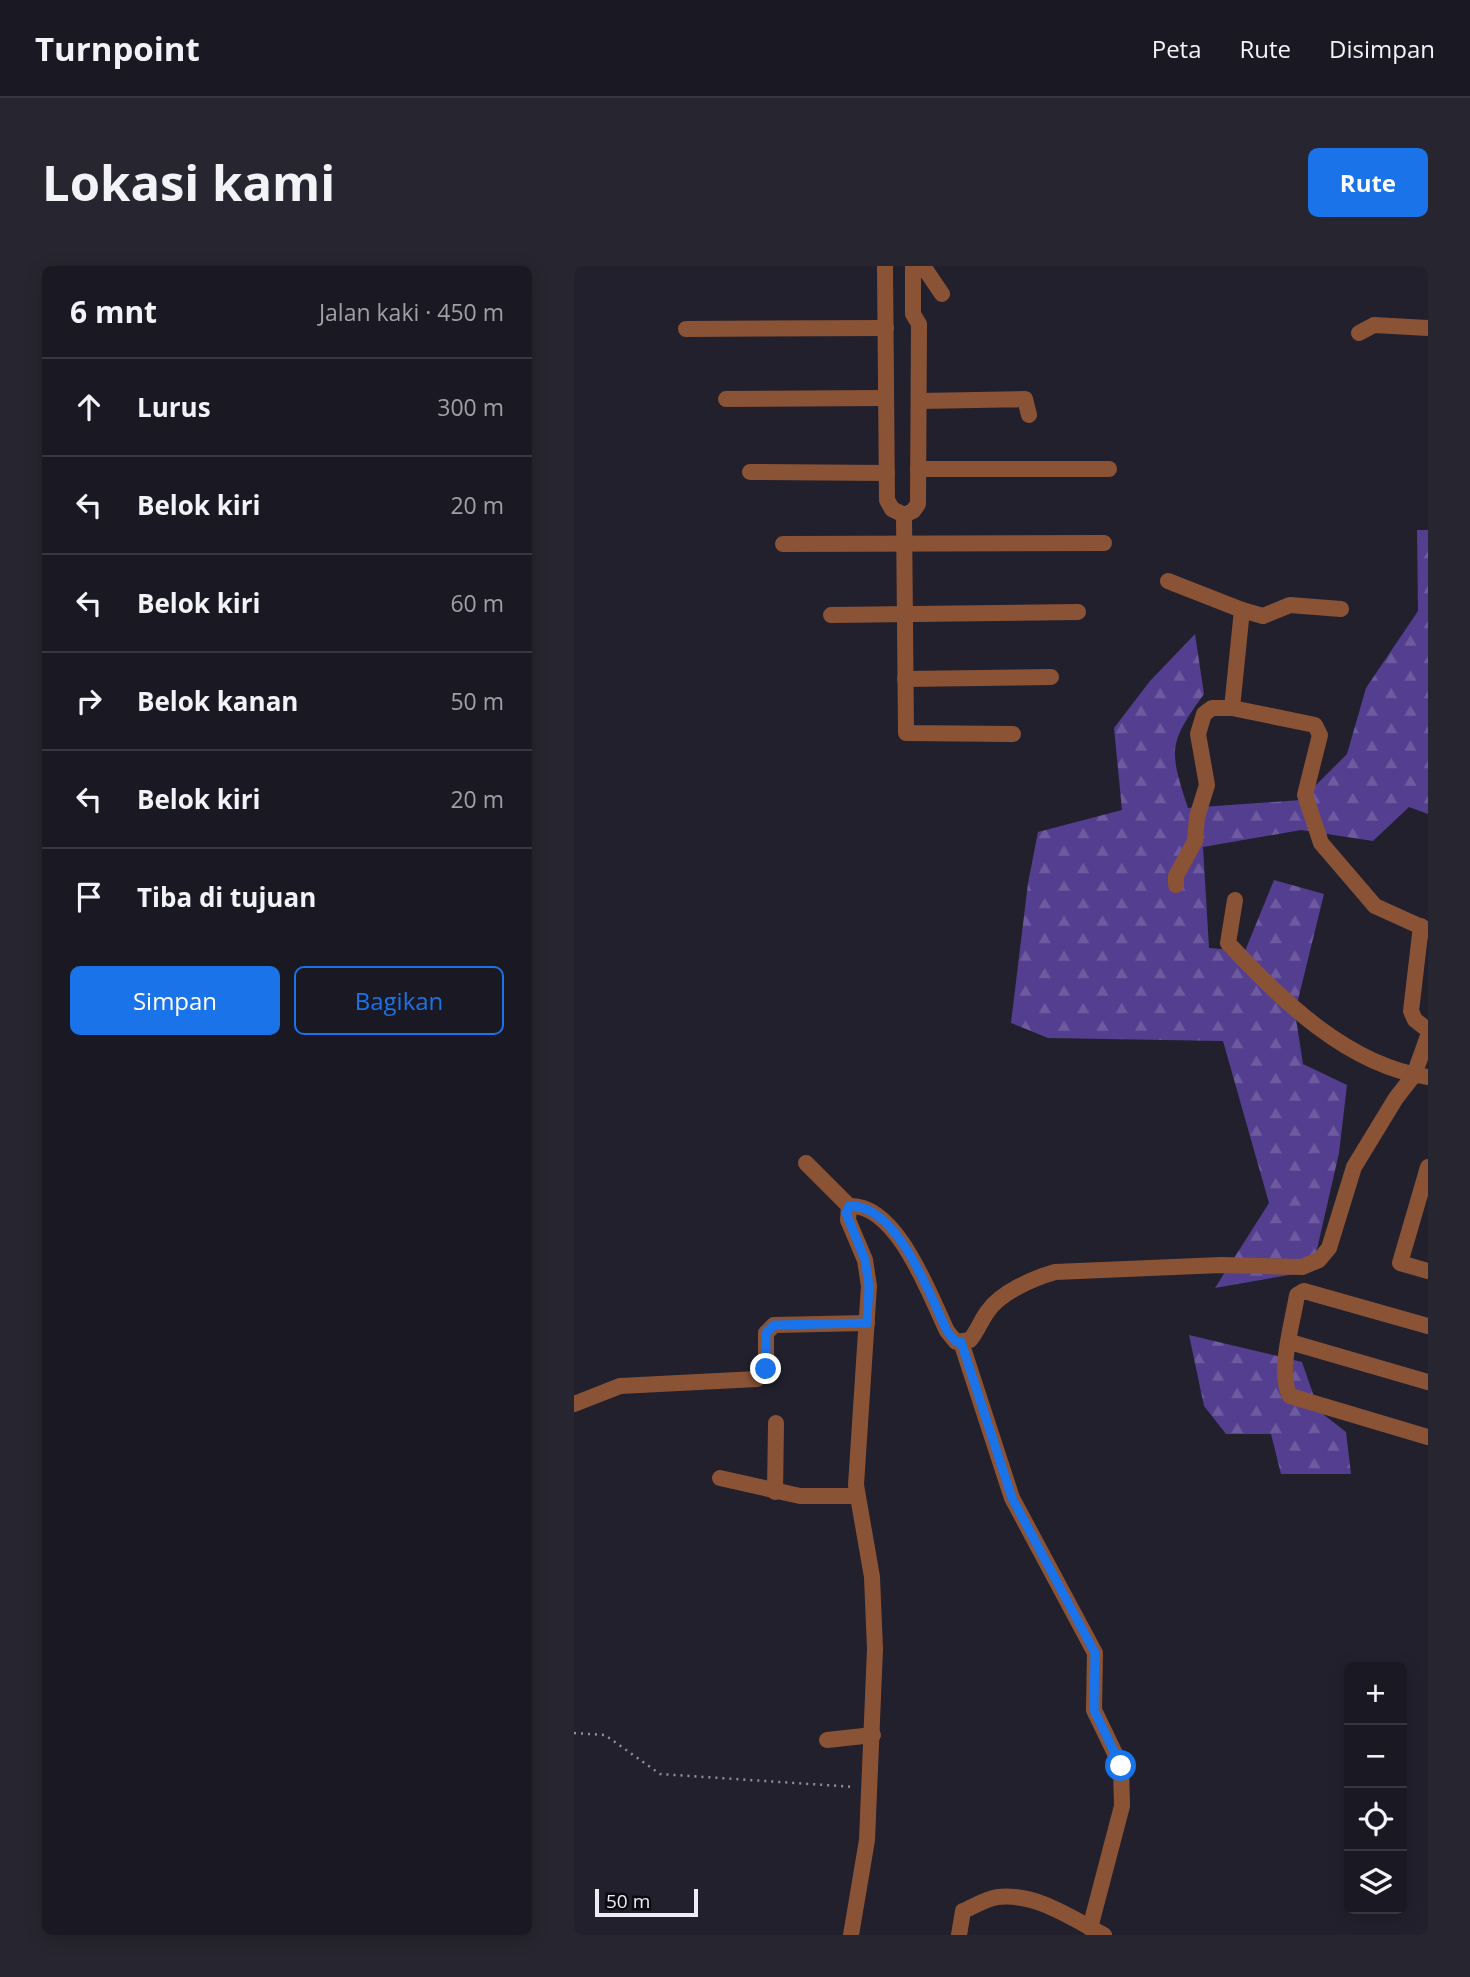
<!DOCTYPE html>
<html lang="id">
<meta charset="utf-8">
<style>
:root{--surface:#1a1822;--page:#27252f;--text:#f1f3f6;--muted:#9fa0a5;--line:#383740;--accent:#1a73e8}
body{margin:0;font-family:"Open Sans",sans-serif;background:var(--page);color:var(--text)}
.controls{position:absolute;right:21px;bottom:21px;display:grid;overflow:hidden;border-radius:10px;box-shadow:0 4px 18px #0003}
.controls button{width:63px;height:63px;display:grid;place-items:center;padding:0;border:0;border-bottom:2px solid var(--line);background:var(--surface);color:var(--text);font:35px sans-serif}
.scale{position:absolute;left:21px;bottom:18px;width:103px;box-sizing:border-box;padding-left:7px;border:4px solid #eeecf6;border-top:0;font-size:19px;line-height:24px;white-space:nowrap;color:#eeecf6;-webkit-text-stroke:5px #0c0b11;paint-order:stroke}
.stop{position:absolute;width:21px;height:21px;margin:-16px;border:5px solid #1a73e8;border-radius:50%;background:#fff}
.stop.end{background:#1a73e8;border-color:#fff;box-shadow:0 2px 7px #0008}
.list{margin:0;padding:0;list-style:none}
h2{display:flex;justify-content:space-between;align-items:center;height:91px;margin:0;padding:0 28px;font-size:30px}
h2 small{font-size:23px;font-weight:400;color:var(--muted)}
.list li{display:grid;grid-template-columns:46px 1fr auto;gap:21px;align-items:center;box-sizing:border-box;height:98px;padding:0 28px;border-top:2px solid var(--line)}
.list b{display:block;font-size:26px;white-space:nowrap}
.list em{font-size:23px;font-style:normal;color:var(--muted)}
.actions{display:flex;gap:14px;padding:21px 28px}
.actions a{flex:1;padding:16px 0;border:2px solid var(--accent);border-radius:10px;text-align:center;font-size:24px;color:var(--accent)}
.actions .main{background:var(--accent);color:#fff}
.icon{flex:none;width:38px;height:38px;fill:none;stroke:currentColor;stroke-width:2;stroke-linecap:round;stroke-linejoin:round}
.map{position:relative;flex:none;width:854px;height:1669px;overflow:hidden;border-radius:10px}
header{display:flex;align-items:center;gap:42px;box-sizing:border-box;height:98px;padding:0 35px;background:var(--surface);border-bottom:2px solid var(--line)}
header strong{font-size:33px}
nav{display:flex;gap:38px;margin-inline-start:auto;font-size:24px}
.intro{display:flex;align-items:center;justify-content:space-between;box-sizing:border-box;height:168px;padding:0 42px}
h1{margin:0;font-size:49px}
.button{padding:18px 32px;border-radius:10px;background:var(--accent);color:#fff;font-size:24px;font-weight:700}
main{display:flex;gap:42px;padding:0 42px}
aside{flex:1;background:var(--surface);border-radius:10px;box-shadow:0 4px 18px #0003}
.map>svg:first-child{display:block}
</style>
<header>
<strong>Turnpoint</strong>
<nav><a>Peta</a><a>Rute</a><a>Disimpan</a></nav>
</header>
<div class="intro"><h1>Lokasi kami</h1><a class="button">Rute</a></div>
<main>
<aside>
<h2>6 mnt<small>Jalan kaki · 450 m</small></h2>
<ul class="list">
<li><svg class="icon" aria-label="ahead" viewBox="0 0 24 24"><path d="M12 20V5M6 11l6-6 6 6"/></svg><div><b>Lurus</b></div><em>300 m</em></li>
<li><svg class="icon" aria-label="left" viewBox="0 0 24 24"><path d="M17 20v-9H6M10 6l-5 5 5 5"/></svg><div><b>Belok kiri</b></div><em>20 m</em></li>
<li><svg class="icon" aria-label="left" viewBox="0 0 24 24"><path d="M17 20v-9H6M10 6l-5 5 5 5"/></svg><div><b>Belok kiri</b></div><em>60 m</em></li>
<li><svg class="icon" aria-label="right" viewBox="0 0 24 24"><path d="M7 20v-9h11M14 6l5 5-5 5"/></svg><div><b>Belok kanan</b></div><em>50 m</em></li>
<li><svg class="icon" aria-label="left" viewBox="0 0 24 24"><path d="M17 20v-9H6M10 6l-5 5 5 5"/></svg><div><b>Belok kiri</b></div><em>20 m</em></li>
<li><svg class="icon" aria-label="arrive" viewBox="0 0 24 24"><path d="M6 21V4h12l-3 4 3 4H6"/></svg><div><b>Tiba di tujuan</b></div></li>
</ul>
<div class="actions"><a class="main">Simpan</a><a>Bagikan</a></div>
</aside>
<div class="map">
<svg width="854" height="1669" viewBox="0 0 854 1669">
<defs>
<pattern id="forest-firs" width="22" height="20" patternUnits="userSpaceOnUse" patternTransform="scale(1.75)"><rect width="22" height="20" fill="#543e8f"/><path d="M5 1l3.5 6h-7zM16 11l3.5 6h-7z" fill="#6d5a9f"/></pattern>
</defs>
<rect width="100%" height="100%" fill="#22202d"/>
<g fill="url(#forest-firs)">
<path d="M843,264H854V548L835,541L799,575L727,564L629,581L635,682L671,685L700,614L750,628L721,746L729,798L773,819L765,887L738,1005L641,1022L695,937L649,775L474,772L437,757L454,617L464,566L548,544L540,462L576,415L621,368L630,428C594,478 595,484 614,542L727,534L773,488L792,422L844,345Z"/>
<path d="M615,1069L728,1096L745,1145L772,1166L777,1208H707L697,1168H652L630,1140Z"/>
</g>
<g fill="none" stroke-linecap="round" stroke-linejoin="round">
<path stroke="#92909b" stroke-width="2.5" stroke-dasharray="2 5" stroke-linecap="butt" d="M0,1467L31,1469L86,1508L281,1521"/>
<g stroke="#8b5336" stroke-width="16">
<path d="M311,0L313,234L318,243L330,249L339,245L344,238L345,58L339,48V0"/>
<path d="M349,0L368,28"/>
<path d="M112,63L312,62"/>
<path d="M785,67L800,59L854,62"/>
<path d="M152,133L312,132"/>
<path d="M345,135L451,133L455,149"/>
<path d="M344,203H535"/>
<path d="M176,206L313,207"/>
<path d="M330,249L332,467L439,468"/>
<path d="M209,278L530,277"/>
<path d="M594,315L668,344L658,442L741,459L746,469L731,529L747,577L801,640L854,664"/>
<path d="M668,344L689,350L716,339L767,343"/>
<path d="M257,349L504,346"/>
<path d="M331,413L477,411"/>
<path d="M602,619V610L621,575L623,551L633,519L624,468L630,448L638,442H658"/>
<path d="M661,634L654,677C706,733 774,800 854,811"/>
<path d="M847,660L837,745L841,754L854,764"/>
<path d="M232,897L275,940L274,954L291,994L295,1020L282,1219L298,1311L301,1383L293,1574L277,1669"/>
<path d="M854,901L826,997L854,1005"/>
<path d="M275,940C323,937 356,1030 373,1065L382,1076L396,1074C404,1064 407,1054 414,1045C427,1026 460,1012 481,1006L647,999L728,1001L745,994L755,982L780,901L822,832L840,809L854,770"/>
<path d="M854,1060L730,1025L723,1029C719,1055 703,1107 716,1130L854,1171"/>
<path d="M387,1076L438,1232L521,1387L520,1444L547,1500L548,1540L516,1662"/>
<path d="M716,1076L854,1116"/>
<path d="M0,1138L46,1120L183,1113L192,1103V1067L200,1059L293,1057"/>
<path d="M146,1212L226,1230H283"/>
<path d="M201,1226L202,1157"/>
<path d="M253,1474L299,1469"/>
<path d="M385,1669L389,1645C399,1641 413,1632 424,1631C463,1627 497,1652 530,1669"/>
</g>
</g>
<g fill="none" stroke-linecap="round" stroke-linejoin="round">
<path stroke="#1a73e8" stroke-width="9" d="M192,1103V1067L200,1059L293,1057L295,1020L291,994L272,947L275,940C323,937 356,1030 373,1065L382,1076H387L438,1232L521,1387L520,1444L547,1500"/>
</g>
</svg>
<div class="controls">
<button>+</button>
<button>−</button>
<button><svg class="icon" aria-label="locate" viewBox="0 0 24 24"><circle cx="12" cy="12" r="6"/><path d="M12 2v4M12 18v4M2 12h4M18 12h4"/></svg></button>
<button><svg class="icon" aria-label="layers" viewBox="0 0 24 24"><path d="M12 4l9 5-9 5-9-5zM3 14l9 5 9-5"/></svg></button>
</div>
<div class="scale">50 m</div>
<div class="stop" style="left:547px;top:1500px"></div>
<div class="stop end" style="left:192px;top:1103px"></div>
</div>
</main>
